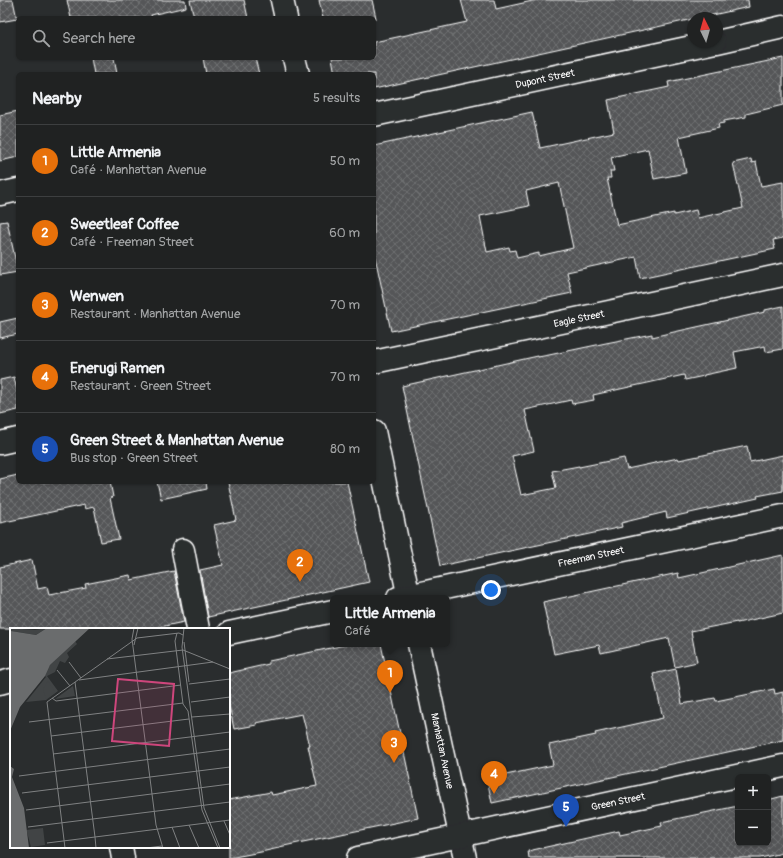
<!DOCTYPE html>
<meta charset="utf-8">
<style>
:root{--surface:#202222;--page:#2d2f2f;--text:#f1f3f6;--muted:#a2a4a5;--line:#3d3f40;--accent:#8bbbb9}
body{margin:0;font-family:Pangolin,sans-serif;background:var(--page);color:var(--text)}
.controls{position:absolute;right:12px;bottom:12px;display:grid;overflow:hidden;border-radius:6px;box-shadow:0 1px 3px #0004}
.controls button{width:36px;height:36px;display:grid;place-items:center;padding:0;border:0;border-bottom:1px solid var(--line);background:var(--surface);color:var(--text);font:20px sans-serif}
.compass{position:absolute;left:687px;top:12px;width:36px;height:36px;border-radius:50%;background:var(--surface);box-shadow:0 1px 3px #0004;rotate:355deg}
.you{position:absolute;left:491px;top:590px;width:14px;height:14px;margin:-10px;border:3px solid #fff;border-radius:50%;background:#1a73e8;box-shadow:0 0 0 6px #1a73e833}
.badge{display:grid;place-items:center;width:26px;height:26px;border-radius:50%;background:var(--accent);color:#fff;font-size:13px;font-weight:700}
.pin{position:absolute;translate:-50% -33px;filter:drop-shadow(0 1px 2px #0008)}
.pin::after{content:'';position:absolute;top:21px;width:14px;height:12px;background:inherit;clip-path:polygon(0 0,100% 0,50% 100%)}
.popup{position:absolute;left:330px;top:595px;width:120px;height:52px;box-sizing:border-box;display:grid;place-content:center;border-radius:6px;background:var(--surface);filter:drop-shadow(0 1px 3px #0005);font-size:13px;white-space:nowrap;color:var(--muted)}
.popup b{font-size:15px;color:var(--text)}
.popup::after{content:'';position:absolute;left:50%;top:100%;margin-left:-8px;border:8px solid transparent;border-top-color:var(--surface)}
.list{margin:0;padding:0;list-style:none}
h2{display:flex;justify-content:space-between;align-items:center;height:52px;margin:0;padding:0 16px;font-size:17px}
h2 small{font-size:13px;font-weight:400;color:var(--muted)}
.list li{display:grid;grid-template-columns:26px 1fr auto;gap:12px;align-items:center;box-sizing:border-box;height:72px;padding:0 16px;border-top:1px solid var(--line)}
.list b{display:block;font-size:15px;white-space:nowrap}
.list p{margin:0;font-size:13px;white-space:nowrap;color:var(--muted)}
.list em{font-size:13px;font-style:normal;color:var(--muted)}
.icon{flex:none;width:22px;height:22px;fill:none;stroke:currentColor;stroke-width:2;stroke-linecap:round;stroke-linejoin:round}
.map{position:relative;flex:none;width:783px;height:858px;overflow:hidden}
.search{position:absolute;background:var(--surface);box-shadow:0 1px 3px #0004;left:16px;top:16px;width:360px;height:44px;display:flex;align-items:center;gap:10px;box-sizing:border-box;padding:0 14px;border-radius:6px;color:var(--muted);font-size:15px}
.panel{position:absolute;background:var(--surface);box-shadow:0 1px 3px #0004;left:16px;top:72px;width:360px;height:412px;border-radius:6px}
.map>svg:first-child{display:block}
</style>
<div class="map">
<svg width="783" height="858" viewBox="0 0 783 858">
<defs>
<pattern id="building-cross-hatch" width="8" height="8" patternUnits="userSpaceOnUse"><rect width="8" height="8" fill="#555758"/><path d="M0 0l8 8M0 8l8-8" fill="none" stroke="#6e7071"/></pattern>
</defs>
<rect width="100%" height="100%" fill="#2a2d2e"/>
<filter id="ink" filterUnits="userSpaceOnUse"><feTurbulence type="fractalNoise" baseFrequency=".025" numOctaves="2"/><feDisplacementMap in="SourceGraphic" scale="8" xChannelSelector="R" yChannelSelector="G"/><feConvolveMatrix kernelMatrix="1 2 1 2 8 2 1 2 1" color-interpolation-filters="sRGB"/></filter>
<g filter="url(#ink)">
<g fill="url(#building-cross-hatch)" stroke="#fff" fill-rule="evenodd">
<path d="M0,0H13L17,19L0,22Z"/>
<path d="M67,0H185L186,7L151,15L152,18H71Z"/>
<path d="M190,0H244L248,18H194Z"/>
<path d="M319,0H372L376,18H323Z"/>
<path d="M461,0H494L496,9L537,0H748L749,7L699,18H693V19L657,27L374,89V74H335L332,58H374V42L467,22Z"/>
<path d="M91,58H114L117,74H94Z"/>
<path d="M203,58H255L259,74H206Z"/>
<path d="M783,58V105L746,114V117L724,121V123L718,124L719,128L679,137L686,173L654,179L648,149L611,157L614,171H610L611,178H607L617,225L674,213V215L696,210L698,218L743,208L733,163L751,159L752,163L756,162L761,186L783,182V238L773,240L775,249L640,278L636,257L567,272L572,293L391,331L374,252V146L532,112L540,148L614,132L608,100L669,87L668,82ZM559,183L573,248L539,256V253L517,258L515,250L510,251L509,247L487,252L480,216L529,206L526,191Z"/>
<path d="M18,111V157L0,161V115Z"/>
<path d="M7,221L18,272L0,275V222Z"/>
<path d="M783,306V349L766,352L765,346L734,352L737,368L704,375V376L685,380L684,375L593,395L594,400L572,404L571,400L525,410L534,451L512,456L521,495L556,488L552,471L579,466V467L624,458L627,469L678,458L679,460L747,446L750,462L783,455V491L757,496L758,498L667,518L666,512L621,523L622,527L440,566L402,386L538,356V357L549,355L606,343L652,334V337L674,332L765,312V310Z"/>
<path d="M18,318V334L0,338V322Z"/>
<path d="M14,377L18,396V410L0,414V380Z"/>
<path d="M18,475V482H110L113,497L110,498L119,539L101,542L94,507L85,509L84,505L0,523V479Z"/>
<path d="M157,482H206L207,489L161,499Z"/>
<path d="M228,482H347L369,582L208,617L200,570L223,565L214,525L236,520Z"/>
<path d="M783,555V613L737,623V622L691,631L697,662L675,667L669,638L601,653L599,645L554,654L543,602L678,573L679,578Z"/>
<path d="M32,560L38,589L47,587L49,595L86,588L85,584L130,575L131,580L174,571L184,622L150,629H0V567Z"/>
<path d="M350,644H381L418,818L279,847V848L261,852L229,858V800L271,792L272,795L317,786L308,746H310L302,714L256,723L257,725L234,729L229,705V673L269,664V661Z"/>
<path d="M676,669L682,704L715,698L716,701L774,689L775,694L783,692V740L492,803L487,779L553,765L549,745L596,735L595,733L663,718L653,674Z"/>
<path d="M783,796V853L760,858H529L528,851L619,831L620,835L662,826L661,822L738,806V843H768V800Z"/>
</g>
<g fill="none" stroke-linecap="round" stroke-linejoin="round">
<defs>
<g id="minor">
<path d="M282,0L286,18"/>
<path d="M717,42L783,27"/>
<path d="M294,58L298,74"/>
<path d="M374,115L715,42"/>
<path d="M0,194L18,190"/>
<path d="M374,362L783,275"/>
<path d="M374,431L409,598"/>
<path d="M0,443L18,439"/>
<path d="M183,550L198,629"/>
<path d="M398,598L783,516"/>
<path d="M229,633L333,611"/>
<path d="M419,644L465,858"/>
<path d="M0,683L11,680"/>
<path d="M121,847L123,858"/>
<path d="M358,858L783,766"/>
</g>
</defs>
<use href="#minor" stroke="#fff" stroke-width="25"/>
<use href="#minor" stroke="#2a2d2e" stroke-width="22"/>
</g>
</g>
<g text-anchor="middle" dominant-baseline="central" stroke-width="4" stroke-linejoin="round" paint-order="stroke">
<g font-size="10" fill="#fff" stroke="#2a2d2e">
<text transform="translate(545 79) rotate(-12)">Dupont Street</text>
<text transform="translate(579 319) rotate(-12)">Eagle Street</text>
<text transform="translate(591 557) rotate(-12)">Freeman Street</text>
<text transform="translate(442 751) rotate(78)">Manhattan Avenue</text>
<text transform="translate(618 802) rotate(-12)">Green Street</text>
</g>
</g>
<g transform="translate(10 628)">
<rect width="220" height="220" fill="#2a2d2e"/>
<path d="M0,0L25,2L37,0L26,7L1,3ZM65,13L67,16L57,25L59,29L55,35L50,33L45,44L37,48L48,63L36,72L16,74L36,49L34,47L40,37ZM63,58L65,68L45,71ZM33,200L35,217L21,219L17,204L8,203Z" fill="#414445"/>
<path d="M38,53L45,64L36,71L33,61Z" fill="#414445"/>
<path d="M37,0H80L40,37L35,48L10,79L0,103V1L1,3L26,7ZM0,138L4,141L2,149L14,180L19,220H0Z" fill="#6a6c6d"/>
<path fill="none" stroke="#7f8182" stroke-width="1" d="M124,0L122,11L146,197L153,220M174,0L172,19L194,180L210,220M167,5L165,13L173,76L178,83M174,14L179,54M124,17L128,0M97,31L173,22L220,41M59,34L71,50M47,42L60,58M69,52L203,34M179,56L220,51M42,70L46,73L171,57M181,74L220,69M178,83L192,182L208,220M182,89L220,86M19,94L173,75M41,108L179,91M43,126L220,104M9,148L220,121M12,165L220,139M16,182L220,156M214,193L220,207M179,197L189,220M18,199L220,174M162,199L170,220M37,215L85,209L65,54M55,220L37,74L127,10L169,5L173,7M86,220L85,209L220,192M136,220L152,218"/>
<path fill="#ce467c" fill-opacity="0.15" stroke="#ce467c" stroke-width="2" d="M108,51L164,56L159,118L102,113Z"/>
<rect width="220" height="220" fill="none" stroke="#fff" stroke-width="2"/>
</g>
</svg>
<div class="controls">
<button>+</button>
<button>−</button>
</div>
<svg class="compass" viewBox="-18 -18 36 36"><path d="M0-13l5 13h-10z" fill="#e53935"/><path d="M0 13l5-13h-10z" fill="#a2a4a5"/></svg>
<div class="you"></div>
<div class="pin badge" style="left:390px;top:693px;background:#e8710a">1</div>
<div class="popup"><b>Little Armenia</b>Café</div>
<div class="pin badge" style="left:300px;top:582px;background:#e8710a">2</div>
<div class="pin badge" style="left:394px;top:763px;background:#e8710a">3</div>
<div class="pin badge" style="left:494px;top:794px;background:#e8710a">4</div>
<div class="pin badge" style="left:566px;top:827px;background:#1a4fb4">5</div>
<div class="search"><svg class="icon" aria-label="search" viewBox="0 0 24 24"><circle cx="10" cy="10" r="6"/><path d="M15 15l6 6"/></svg>Search here</div>
<section class="panel">
<h2>Nearby<small>5 results</small></h2>
<ul class="list">
<li><span class="badge" style="background:#e8710a">1</span><div><b>Little Armenia</b><p>Café · Manhattan Avenue</p></div><em>50 m</em></li>
<li><span class="badge" style="background:#e8710a">2</span><div><b>Sweetleaf Coffee</b><p>Café · Freeman Street</p></div><em>60 m</em></li>
<li><span class="badge" style="background:#e8710a">3</span><div><b>Wenwen</b><p>Restaurant · Manhattan Avenue</p></div><em>70 m</em></li>
<li><span class="badge" style="background:#e8710a">4</span><div><b>Enerugi Ramen</b><p>Restaurant · Green Street</p></div><em>70 m</em></li>
<li><span class="badge" style="background:#1a4fb4">5</span><div><b>Green Street &amp; Manhattan Avenue</b><p>Bus stop · Green Street</p></div><em>80 m</em></li>
</ul>
</section>
</div>
